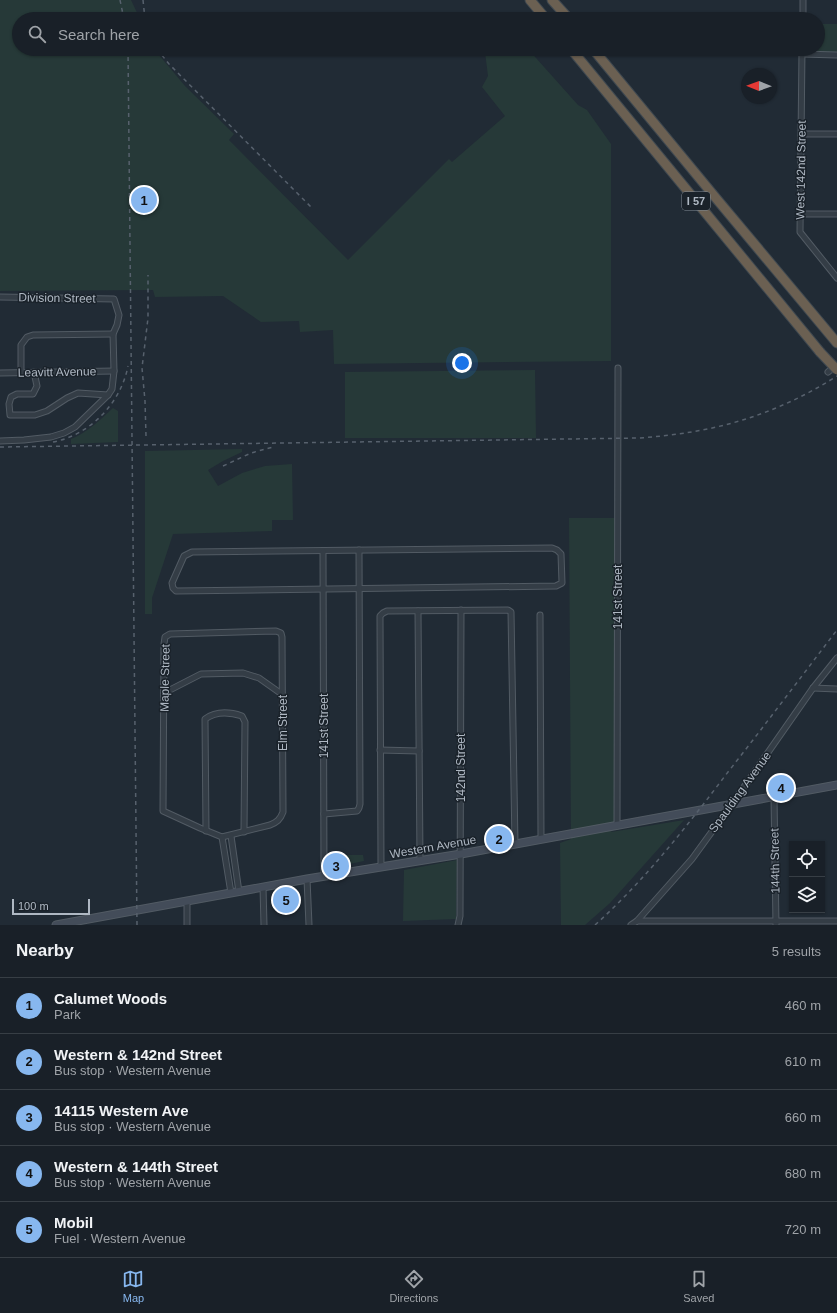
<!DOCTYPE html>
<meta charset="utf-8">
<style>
:root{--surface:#192028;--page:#222830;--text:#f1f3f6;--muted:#9fa3a8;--line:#373e45;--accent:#87b7ef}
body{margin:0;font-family:Helvetica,sans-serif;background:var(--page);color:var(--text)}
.controls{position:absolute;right:12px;bottom:12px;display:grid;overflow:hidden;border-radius:0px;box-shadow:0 1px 3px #0004}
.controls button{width:36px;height:36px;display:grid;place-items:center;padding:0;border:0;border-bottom:1px solid var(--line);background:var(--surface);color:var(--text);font:20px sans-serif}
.compass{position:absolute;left:741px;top:68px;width:36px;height:36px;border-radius:50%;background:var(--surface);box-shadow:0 1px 3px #0004;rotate:271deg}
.scale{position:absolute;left:12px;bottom:10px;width:78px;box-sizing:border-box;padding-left:4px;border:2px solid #afb8c3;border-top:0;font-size:11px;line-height:14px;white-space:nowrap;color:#afb8c3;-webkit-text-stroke:3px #1a222a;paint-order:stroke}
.you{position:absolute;left:462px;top:363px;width:14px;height:14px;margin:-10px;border:3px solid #fff;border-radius:50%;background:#1a73e8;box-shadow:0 0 0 6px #1a73e833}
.badge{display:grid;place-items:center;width:26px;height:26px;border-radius:50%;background:var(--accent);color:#111;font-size:13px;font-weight:700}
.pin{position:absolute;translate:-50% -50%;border:2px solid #fff;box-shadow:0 1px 4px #0006}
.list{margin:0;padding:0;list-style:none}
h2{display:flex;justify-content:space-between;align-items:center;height:52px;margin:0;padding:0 16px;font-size:17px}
h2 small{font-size:13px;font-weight:400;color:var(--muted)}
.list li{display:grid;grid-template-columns:26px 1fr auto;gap:12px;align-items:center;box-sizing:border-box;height:56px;padding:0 16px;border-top:1px solid var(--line)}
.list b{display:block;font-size:15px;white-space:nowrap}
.list p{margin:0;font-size:13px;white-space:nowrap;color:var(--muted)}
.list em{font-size:13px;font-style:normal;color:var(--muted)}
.icon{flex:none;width:22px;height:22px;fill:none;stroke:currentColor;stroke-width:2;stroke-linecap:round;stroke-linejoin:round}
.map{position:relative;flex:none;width:837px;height:925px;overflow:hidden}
.search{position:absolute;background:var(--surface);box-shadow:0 1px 3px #0004;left:12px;right:12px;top:12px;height:44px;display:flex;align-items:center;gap:10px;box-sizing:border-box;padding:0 14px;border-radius:22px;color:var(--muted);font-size:15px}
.sheet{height:332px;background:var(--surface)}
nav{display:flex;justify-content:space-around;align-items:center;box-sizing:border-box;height:56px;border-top:1px solid var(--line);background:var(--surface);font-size:11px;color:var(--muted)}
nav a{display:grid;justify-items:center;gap:2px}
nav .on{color:var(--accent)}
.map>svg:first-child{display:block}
</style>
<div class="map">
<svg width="837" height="925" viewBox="0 0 837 925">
<rect width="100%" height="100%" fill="#212b35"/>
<g fill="#263938">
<path d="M0,0H131L140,19H19V49H154L185,86L234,134L229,140L348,260L449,159L452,162L505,116L482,87L488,76L485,52L483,49H528L578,105L587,110L611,144V361L334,364L333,330L300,332L299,321L261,322L223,296L155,297L153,290L0,291Z"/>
<path d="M818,24H837V54L639,52L636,49H818Z"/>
<path d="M535,370L536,438H345V372Z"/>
<path d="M113,408L118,411V442L71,444V439C88,432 100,420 113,408Z"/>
<path d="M242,449V452L223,461L208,470L218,486L242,473L265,466L292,464L293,520H272V531L173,534L152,598V614H145V451Z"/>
<path d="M569,518H618L617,826L611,832L684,820L610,903L585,925H561L560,843L571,839Z"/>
<path d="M339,855H363L364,861L340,866Z"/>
<path d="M457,860L456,919L403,921L404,870Z"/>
</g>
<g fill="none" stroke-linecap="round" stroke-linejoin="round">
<defs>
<g id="street">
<path d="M803,19V0"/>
<path d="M802,49L800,232L837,278"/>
<path d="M802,54L837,55"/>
<path d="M801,134H837"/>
<path d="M800,214H837"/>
<path d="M0,297L114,299L119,315L117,325L113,334L114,371L112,389L108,395L75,427L64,433L51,437L24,440L0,441"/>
<path d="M21,372V345L27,337L33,335L113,334"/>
<path d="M34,372L37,386L33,394H17L11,397L9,404L10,415H35L47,411L67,398L78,393L108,395"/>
<path d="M828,372L835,366"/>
<path d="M0,373L114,371"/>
<path d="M552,548L557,550L561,554L562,583L556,586L176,591L173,588L172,583L184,556L192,552Z"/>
<path d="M323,552L324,876"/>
<path d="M418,611L420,860"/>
<path d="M540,615L541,839"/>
<path d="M276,631L281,633L282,637L283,812C280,820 277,822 270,825L222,837L200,828L163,811L164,644L165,637L170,634Z"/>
<path d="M813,688L837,689"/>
<path d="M164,693L201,674L243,673L259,678L283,695"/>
<path d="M380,750L419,751"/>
<path d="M774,797L776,925"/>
<path d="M324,814L357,811L359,808L360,804L359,550"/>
<path d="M617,826L618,368"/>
<path d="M206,831L205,719C216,711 230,712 242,716L245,722L244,832"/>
<path d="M231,836L239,892"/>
<path d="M222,837L231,893"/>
<path d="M381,867L380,616L383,613L387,611L508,610L511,612L515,844"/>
<path d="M307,879L309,925"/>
<path d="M263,887L264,925"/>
<path d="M637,921L692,859L732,804L813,688L837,658"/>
<path d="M187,925V901"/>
<path d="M458,925L460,916L461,610"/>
<path d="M631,925L637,921H837"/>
</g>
<path id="secondary" d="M56,925L307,879L461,854L837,785"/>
<g id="highway">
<path d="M530,0L546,19"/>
<path d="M552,0L569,19"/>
<path d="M571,49L820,352"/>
<path d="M593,49L715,197L837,343"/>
</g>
</defs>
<use href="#street" stroke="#525b64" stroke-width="7"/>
<use href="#secondary" stroke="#525b64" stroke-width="9"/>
<use href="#highway" stroke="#3f4850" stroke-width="11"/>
<use href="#street" stroke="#343d46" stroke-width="5"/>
<use href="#secondary" stroke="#434c59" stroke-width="7"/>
<use href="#highway" stroke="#6b6052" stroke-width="9"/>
<g stroke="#57616d" stroke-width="1.5" stroke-dasharray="4 4" stroke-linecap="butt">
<path d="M120,0L124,19"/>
<path d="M143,0L145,19"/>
<path d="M128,49L137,925"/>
<path d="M157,49L169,64L311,207"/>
<path d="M146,436L145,401L142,368L148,318V275"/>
<path d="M53,442C90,435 121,403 128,366"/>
<path d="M0,447L639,438C713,433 774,416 837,376"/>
<path d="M223,466L251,453L273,447"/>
<path d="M595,925C646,879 687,826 728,772C765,725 801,677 837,630"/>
</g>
<defs>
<path id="highway-bridge" d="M820,352L837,370"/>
</defs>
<use href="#highway-bridge" stroke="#3f4850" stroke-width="11" stroke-linecap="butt"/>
<use href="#highway-bridge" stroke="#6b6052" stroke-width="9"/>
</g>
<g text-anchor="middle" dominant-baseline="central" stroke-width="3" stroke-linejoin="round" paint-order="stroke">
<rect fill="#1a222a" stroke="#828b95" stroke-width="1" x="682" y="192" width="28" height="18" rx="3"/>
<g font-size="11" font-weight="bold" fill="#afb8c3">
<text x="696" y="201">I 57</text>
</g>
<g font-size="12" fill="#afb8c3" stroke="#1a222a">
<text transform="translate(801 170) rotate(-89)">West 142nd Street</text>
<text transform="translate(57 298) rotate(1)">Division Street</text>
<text transform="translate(57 372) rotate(-1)">Leavitt Avenue</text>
<text transform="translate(618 597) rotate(-90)">141st Street</text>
<text transform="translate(165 678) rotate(-89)">Maple Street</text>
<text transform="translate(283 723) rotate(-90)">Elm Street</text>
<text transform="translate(324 726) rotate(-90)">141st Street</text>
<text transform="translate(461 768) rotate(-90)">142nd Street</text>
<text transform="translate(740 792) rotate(-54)">Spaulding Avenue</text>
<text transform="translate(433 847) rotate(-10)">Western Avenue</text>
<text transform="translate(775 861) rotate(-91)">144th Street</text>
</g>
</g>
</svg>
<div class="controls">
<button><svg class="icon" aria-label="locate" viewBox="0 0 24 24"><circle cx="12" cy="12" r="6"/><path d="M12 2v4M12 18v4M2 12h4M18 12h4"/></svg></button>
<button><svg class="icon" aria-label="layers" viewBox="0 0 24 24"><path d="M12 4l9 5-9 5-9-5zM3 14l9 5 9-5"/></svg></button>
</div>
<svg class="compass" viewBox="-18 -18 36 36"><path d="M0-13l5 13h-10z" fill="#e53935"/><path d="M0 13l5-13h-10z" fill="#9fa3a8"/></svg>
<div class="scale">100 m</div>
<div class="you"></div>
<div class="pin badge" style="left:144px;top:200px">1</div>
<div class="pin badge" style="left:499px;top:839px">2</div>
<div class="pin badge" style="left:336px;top:866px">3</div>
<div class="pin badge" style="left:781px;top:788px">4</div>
<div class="pin badge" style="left:286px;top:900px">5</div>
<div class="search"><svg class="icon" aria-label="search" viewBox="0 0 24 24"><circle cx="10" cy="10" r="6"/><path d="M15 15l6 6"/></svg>Search here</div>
</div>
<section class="sheet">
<h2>Nearby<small>5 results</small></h2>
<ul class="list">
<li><span class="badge">1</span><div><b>Calumet Woods</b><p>Park</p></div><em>460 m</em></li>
<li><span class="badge">2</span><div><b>Western &amp; 142nd Street</b><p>Bus stop · Western Avenue</p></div><em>610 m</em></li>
<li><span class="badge">3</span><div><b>14115 Western Ave</b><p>Bus stop · Western Avenue</p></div><em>660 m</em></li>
<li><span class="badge">4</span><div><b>Western &amp; 144th Street</b><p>Bus stop · Western Avenue</p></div><em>680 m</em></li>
<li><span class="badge">5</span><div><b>Mobil</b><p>Fuel · Western Avenue</p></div><em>720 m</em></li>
</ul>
</section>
<nav>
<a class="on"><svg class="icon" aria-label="map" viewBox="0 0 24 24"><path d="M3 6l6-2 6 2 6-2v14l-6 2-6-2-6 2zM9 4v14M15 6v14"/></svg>Map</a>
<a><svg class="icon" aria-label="directions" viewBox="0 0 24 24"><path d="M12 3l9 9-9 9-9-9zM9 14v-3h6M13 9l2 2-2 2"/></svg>Directions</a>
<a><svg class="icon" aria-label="saved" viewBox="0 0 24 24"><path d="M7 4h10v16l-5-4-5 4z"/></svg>Saved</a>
</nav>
